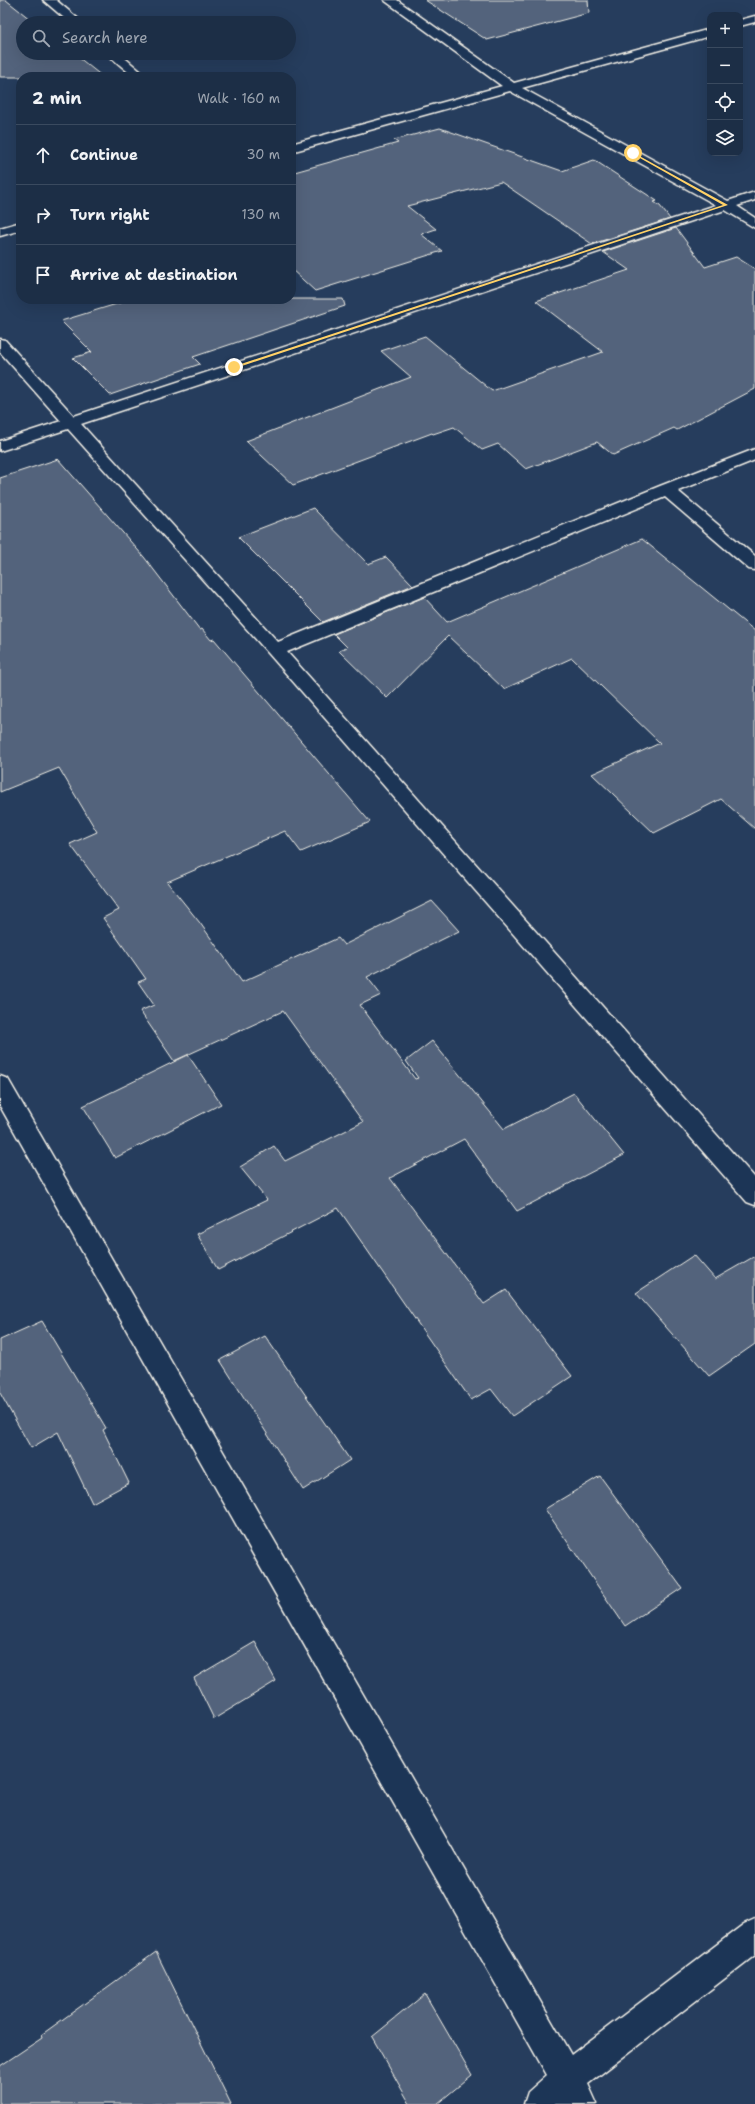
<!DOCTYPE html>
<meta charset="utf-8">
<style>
:root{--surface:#1c2e46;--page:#25364d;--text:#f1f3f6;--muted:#a0a8b3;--line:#3a4a5f}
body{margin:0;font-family:"Shantell Sans",sans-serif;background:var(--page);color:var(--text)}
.controls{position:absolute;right:12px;top:12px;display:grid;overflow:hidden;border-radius:8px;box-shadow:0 4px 16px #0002}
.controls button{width:36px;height:36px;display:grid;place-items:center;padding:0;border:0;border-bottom:1px solid var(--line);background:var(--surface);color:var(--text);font:20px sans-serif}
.stop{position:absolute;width:12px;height:12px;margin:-9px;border:3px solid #ffd166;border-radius:50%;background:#fff}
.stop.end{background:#ffd166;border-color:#fff;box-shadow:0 1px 4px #0008}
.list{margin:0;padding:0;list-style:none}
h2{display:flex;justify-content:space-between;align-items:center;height:52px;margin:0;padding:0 16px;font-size:17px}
h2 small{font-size:13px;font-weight:400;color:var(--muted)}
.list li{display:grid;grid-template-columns:26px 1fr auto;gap:12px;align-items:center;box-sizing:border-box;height:60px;padding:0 16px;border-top:1px solid var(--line)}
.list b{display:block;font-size:15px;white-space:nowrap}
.list em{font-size:13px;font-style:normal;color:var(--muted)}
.icon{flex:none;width:22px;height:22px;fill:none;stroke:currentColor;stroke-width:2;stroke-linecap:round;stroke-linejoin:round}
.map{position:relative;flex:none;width:755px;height:2104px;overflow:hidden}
.search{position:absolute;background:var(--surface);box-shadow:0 4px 16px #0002;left:16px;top:16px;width:280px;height:44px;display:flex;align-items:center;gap:10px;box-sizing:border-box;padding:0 14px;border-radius:22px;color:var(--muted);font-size:15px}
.panel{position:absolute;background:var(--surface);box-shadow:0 4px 16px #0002;left:16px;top:72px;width:280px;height:232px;border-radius:16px}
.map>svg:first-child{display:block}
</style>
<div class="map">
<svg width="755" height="2104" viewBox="0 0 755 2104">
<rect width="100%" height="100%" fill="#263d5d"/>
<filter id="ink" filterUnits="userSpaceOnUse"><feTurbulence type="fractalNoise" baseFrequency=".025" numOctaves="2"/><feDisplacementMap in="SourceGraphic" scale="8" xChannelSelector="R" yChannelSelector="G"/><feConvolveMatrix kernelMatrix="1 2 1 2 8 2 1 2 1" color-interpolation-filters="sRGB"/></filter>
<g filter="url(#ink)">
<g fill="#52647b" stroke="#f4f1e8">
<path d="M0,0H6L35,23H23V53H73L103,77H0Z"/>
<path d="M425,0H588L589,13L487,40Z"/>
<path d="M440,128L562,171L594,160L657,201L654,202L660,206L670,219L592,244L501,182L407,206L436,229L421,234L442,251L315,291L291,269V173L398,143L394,140Z"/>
<path d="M676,228L705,267L736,257L755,269V389L677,430L674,428L613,455L597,442L526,469L498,444L482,450L454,427L433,434L432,433L293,485L246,441L411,377L381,351L425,336L492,391L603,352L536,301L629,270L603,252Z"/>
<path d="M133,299H343L345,306L193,357L200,364L110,395L73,358L92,352L61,321Z"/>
<path d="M58,459L144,557L200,630L202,629L211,640L214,639L370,822L301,852L285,831L167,882L200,923L242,982L338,938L344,945L432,901L459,931L367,977L381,995L360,1005L415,1079L418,1078L406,1061L432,1041L504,1129L574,1093L624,1155L517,1211L464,1139L390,1178L484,1304L506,1290L572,1376L512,1416L491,1389L471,1400L338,1208L218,1270L197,1234L267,1200L240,1167L274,1146L285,1161L363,1122L283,1011L174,1061L140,1011L154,1005L138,982L146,979L103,918L119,910L70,844L97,832L59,768L0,792V478Z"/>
<path d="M313,508L368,564L386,557L413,585L323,622L238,537Z"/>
<path d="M642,539L755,631V829L721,799L654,833L592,774L660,743L572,658L504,689L448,636L387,698L339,651L347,647L334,634L424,597L447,622Z"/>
<path d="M188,1055L221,1104L115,1158L83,1106Z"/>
<path d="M694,1255L715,1279L755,1256V1344L709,1376L636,1293Z"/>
<path d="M42,1321L106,1428L103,1430L129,1483L92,1503L58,1432L31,1448L0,1393V1340Z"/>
<path d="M265,1336L350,1460L303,1490L220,1360Z"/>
<path d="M600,1476L682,1588L625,1626L545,1509Z"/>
<path d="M255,1642L276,1681L214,1719L194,1678Z"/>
<path d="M156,1952L231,2104H0V2066L42,2038L41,2035Z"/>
<path d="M425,1994L472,2075L437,2104H410L372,2037Z"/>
</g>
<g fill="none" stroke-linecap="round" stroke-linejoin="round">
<defs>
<g id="street">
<path d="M43,0H56L83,23H70Z"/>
<path d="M384,0H397L514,83L710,29V36L522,88L728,201L755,192V200L737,206L755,218V228L725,210L81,424L278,642L660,486L755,449V460L678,491L755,556V570L749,569L665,497L287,652L755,1178V1205L747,1202L269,654L68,429L0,451V441L61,421L0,352V339L5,340L74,416L716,205L510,91L291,152V144L502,86Z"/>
<path d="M755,16V22L740,26V20Z"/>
<path d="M106,53H119L147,77H134Z"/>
<path d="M21,222V230L0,236V228Z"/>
<path d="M0,1076L8,1079L571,2055L744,1924L755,1919V1955L588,2084L597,2104H524L528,2092L547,2075L0,1106Z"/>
</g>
</defs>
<use href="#street" stroke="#f4f1e8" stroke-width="3"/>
<use href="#street" fill="#1d3557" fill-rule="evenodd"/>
</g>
</g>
<path fill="#ffd166" d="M631,153H634L728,205L236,368L232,367L723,205Z"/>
</svg>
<div class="controls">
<button>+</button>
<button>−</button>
<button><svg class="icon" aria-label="locate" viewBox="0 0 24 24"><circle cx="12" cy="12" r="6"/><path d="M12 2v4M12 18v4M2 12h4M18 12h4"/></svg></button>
<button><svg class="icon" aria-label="layers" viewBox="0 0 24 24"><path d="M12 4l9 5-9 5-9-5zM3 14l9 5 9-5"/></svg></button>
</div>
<div class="stop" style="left:633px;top:153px"></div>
<div class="stop end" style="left:234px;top:367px"></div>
<div class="search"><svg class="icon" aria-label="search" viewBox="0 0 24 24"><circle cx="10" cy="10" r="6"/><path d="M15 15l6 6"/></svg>Search here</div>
<section class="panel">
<h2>2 min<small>Walk · 160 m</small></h2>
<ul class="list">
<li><svg class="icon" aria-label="ahead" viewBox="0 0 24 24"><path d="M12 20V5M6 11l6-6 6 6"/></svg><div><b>Continue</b></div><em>30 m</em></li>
<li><svg class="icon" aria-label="right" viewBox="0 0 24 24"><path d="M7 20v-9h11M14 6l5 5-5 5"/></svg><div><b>Turn right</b></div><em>130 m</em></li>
<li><svg class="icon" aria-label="arrive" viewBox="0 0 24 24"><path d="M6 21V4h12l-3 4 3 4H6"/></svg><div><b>Arrive at destination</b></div></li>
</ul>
</section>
</div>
